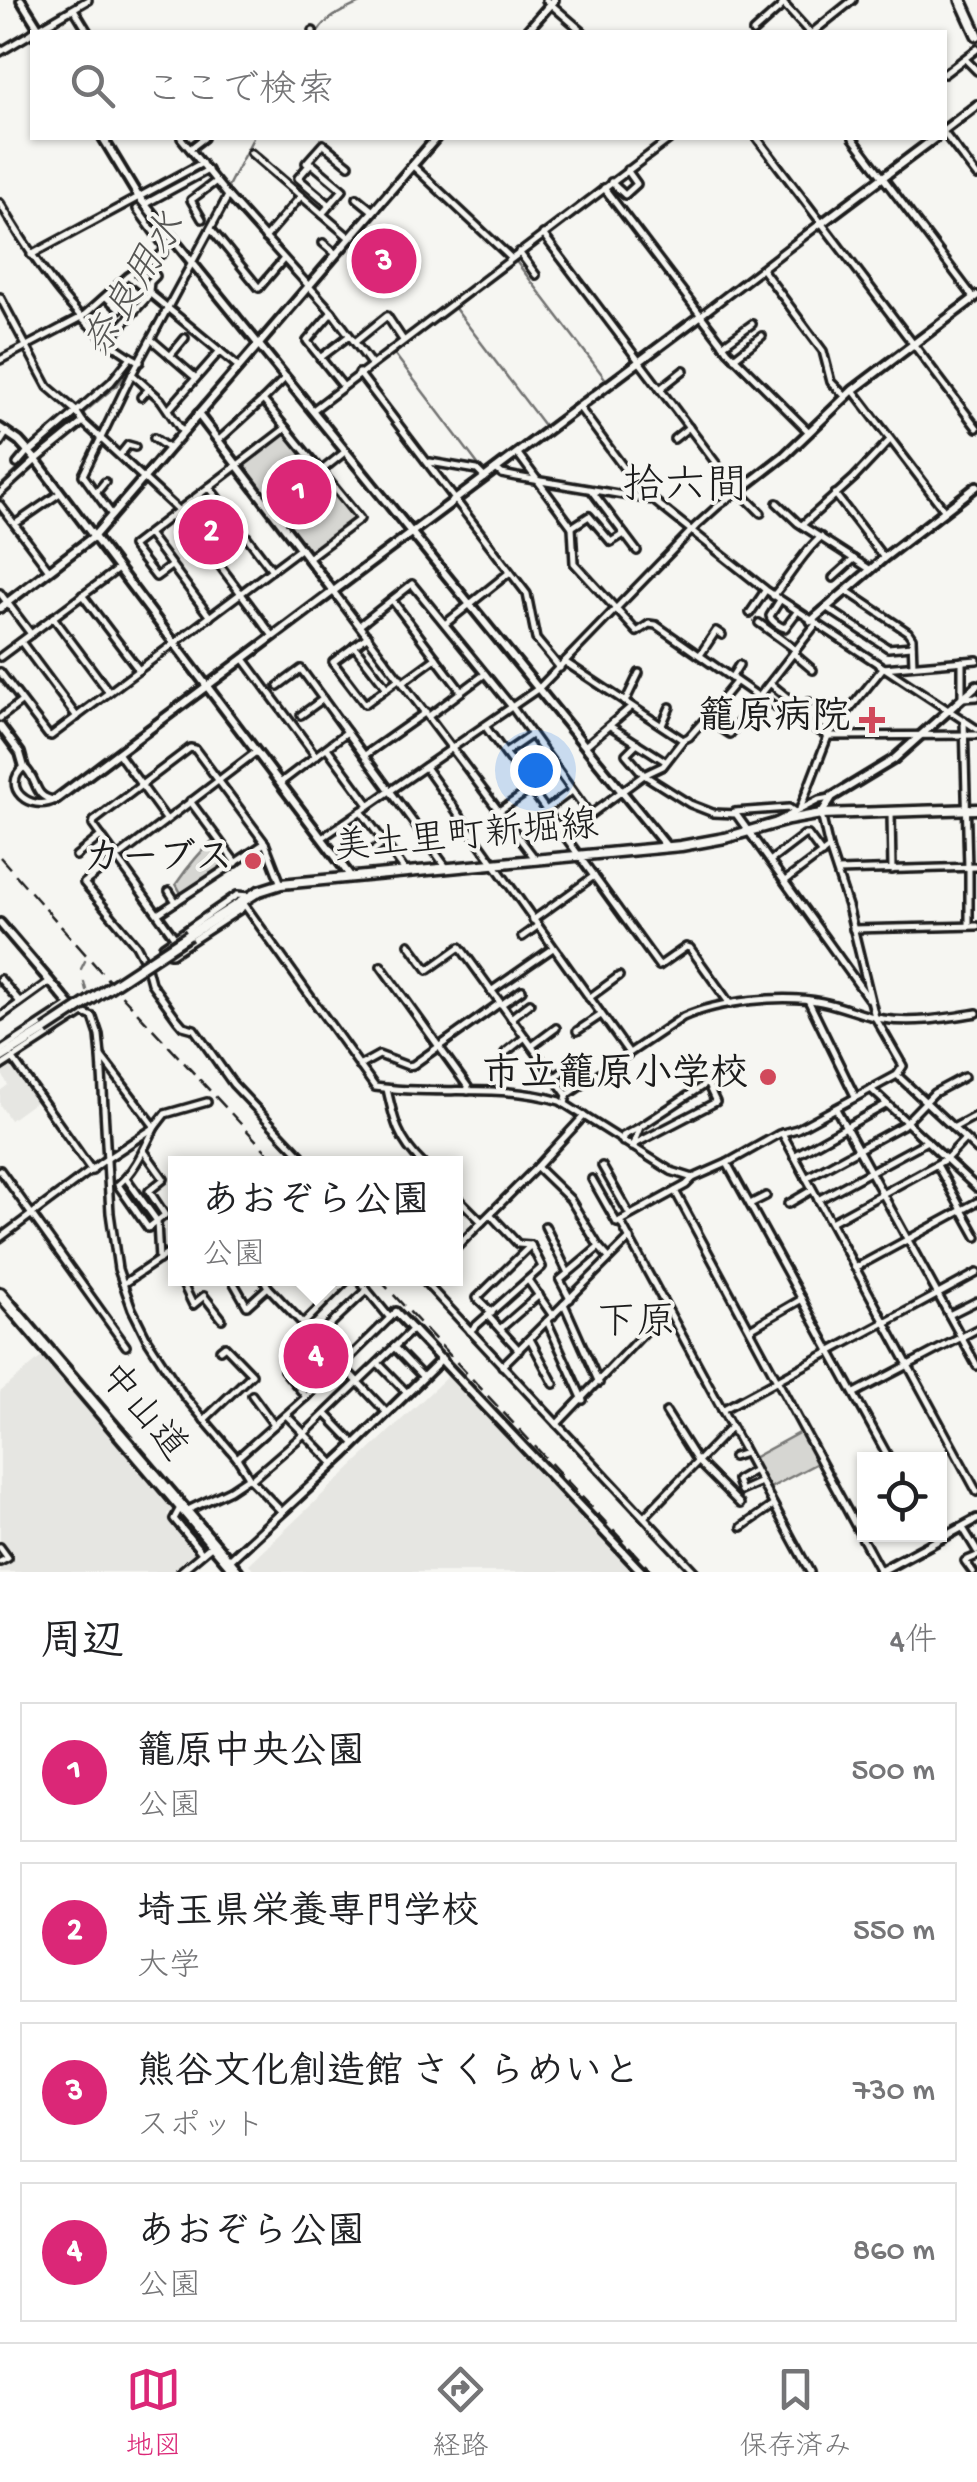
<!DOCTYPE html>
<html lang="ja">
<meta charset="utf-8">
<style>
:root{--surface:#fff;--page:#f2f2f2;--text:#202124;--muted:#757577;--line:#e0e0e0;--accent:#db2777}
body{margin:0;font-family:"Gochi Hand","Klee One",sans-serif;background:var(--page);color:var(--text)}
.controls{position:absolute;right:30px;bottom:30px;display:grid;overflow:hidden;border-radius:0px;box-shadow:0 2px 8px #0004}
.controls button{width:90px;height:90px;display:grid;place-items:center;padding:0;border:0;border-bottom:2px solid var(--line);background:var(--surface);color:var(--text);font:50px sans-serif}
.you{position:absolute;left:535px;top:770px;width:35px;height:35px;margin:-25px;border:8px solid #fff;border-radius:50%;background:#1a73e8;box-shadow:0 0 0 15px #1a73e833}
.badge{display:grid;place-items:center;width:65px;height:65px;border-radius:50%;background:var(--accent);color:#fff;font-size:32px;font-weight:700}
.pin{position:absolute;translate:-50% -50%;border:5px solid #fff;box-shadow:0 2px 10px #0006}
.popup{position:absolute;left:168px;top:1156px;width:295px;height:130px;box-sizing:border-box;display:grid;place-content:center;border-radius:0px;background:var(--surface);filter:drop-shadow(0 2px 8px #0005);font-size:32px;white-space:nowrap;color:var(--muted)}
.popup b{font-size:38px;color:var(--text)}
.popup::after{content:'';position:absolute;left:50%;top:100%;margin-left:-20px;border:20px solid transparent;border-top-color:var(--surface)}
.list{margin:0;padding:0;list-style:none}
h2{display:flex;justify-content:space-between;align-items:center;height:130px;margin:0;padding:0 40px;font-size:42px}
h2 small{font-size:32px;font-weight:400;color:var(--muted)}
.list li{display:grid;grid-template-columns:65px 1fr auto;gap:30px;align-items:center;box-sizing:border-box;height:140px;margin:0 20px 20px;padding:0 20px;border:2px solid var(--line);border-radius:0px}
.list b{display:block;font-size:38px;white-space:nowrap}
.list p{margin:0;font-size:32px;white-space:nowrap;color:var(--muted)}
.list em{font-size:32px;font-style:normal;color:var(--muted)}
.icon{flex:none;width:55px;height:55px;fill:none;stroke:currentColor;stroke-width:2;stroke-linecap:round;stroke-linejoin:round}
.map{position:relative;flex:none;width:977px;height:1572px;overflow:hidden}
.search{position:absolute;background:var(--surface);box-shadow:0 2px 8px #0004;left:30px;right:30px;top:30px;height:110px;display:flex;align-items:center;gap:25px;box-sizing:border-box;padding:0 35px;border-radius:0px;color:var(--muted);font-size:38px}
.sheet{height:770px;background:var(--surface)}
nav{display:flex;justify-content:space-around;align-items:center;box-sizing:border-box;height:140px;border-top:2px solid var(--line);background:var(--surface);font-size:28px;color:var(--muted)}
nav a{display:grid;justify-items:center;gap:5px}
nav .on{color:var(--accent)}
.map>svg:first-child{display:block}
</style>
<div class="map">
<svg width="977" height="1572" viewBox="0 0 977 1572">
<rect width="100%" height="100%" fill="#f6f6f2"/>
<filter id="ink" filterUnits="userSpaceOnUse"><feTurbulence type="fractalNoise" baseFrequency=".01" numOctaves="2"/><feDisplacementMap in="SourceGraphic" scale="20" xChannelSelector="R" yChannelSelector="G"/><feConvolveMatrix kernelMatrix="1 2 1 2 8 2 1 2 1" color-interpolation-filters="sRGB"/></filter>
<g filter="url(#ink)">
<g fill="#e6e6e2">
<path d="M12,1062L39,1099L10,1120L0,1105V1091L8,1085L0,1070Z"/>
<path d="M45,1354L175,1507L173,1511L167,1514L198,1552L174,1572H0V1562L8,1557L0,1545V1392Z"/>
<path d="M452,1372L636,1572H256L249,1564Z"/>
</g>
<g fill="#d6d6d2" stroke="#797977" stroke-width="2.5">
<path d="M285,433H287L355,517V520L311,553L308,552L244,467V464Z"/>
<path d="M214,839L231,861L230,863L182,895L176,884C187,868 200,852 214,839Z"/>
<path d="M804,1430L821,1461L766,1490L749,1460Z"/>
</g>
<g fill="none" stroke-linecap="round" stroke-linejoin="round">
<g stroke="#727271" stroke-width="2.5">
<path d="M318,32C328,15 349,9 366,0"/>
<path d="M192,256L253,138"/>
<path d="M515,260L607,381"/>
<path d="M454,307L546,428"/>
<path d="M30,341L76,317"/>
<path d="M393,352L480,467"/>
<path d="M36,453L118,384L130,368L188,263"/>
<path d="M0,486L30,458"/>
<path d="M82,887L118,928L117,931"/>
<path d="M81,969L85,961"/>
<path d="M84,982L86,990"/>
</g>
<defs>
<g id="minor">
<path d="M546,0L583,32"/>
<path d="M780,0L809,32"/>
<path d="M74,9L88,32"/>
<path d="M33,32L88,0"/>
<path d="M313,32V31"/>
<path d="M753,32L781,7L785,0"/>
<path d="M813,32L853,0"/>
<path d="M0,52L32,33"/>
<path d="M965,59L977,71"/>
<path d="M944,74L977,49"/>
<path d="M944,133L977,176"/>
<path d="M181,138L228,196L332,312L371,364"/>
<path d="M757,138L977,428"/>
<path d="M853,138L974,298"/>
<path d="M191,148L204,138"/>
<path d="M251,153L350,238"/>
<path d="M306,163L323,144L349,165"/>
<path d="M412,165L511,258"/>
<path d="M611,182L625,195L637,184L627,170"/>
<path d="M604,188L728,351L809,432"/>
<path d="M357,198L373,211"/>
<path d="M0,203C35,262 77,329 140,362"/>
<path d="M145,204L208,170"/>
<path d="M322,214L343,190L311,163L298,178L330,205"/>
<path d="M202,219L191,200L215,182"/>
<path d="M211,229L259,288L282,261"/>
<path d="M543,234L737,491"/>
<path d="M265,238L301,196"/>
<path d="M323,243L336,254"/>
<path d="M519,252L536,275"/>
<path d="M31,255L202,163"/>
<path d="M146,265L156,276L150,282L149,291"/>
<path d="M762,269L823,351L831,382L846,397"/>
<path d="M130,277L239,367"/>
<path d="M0,297L48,387L76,411L83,422L178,510L273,636"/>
<path d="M106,297L119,309"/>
<path d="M332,312L307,341L343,386"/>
<path d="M700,316L821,223"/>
<path d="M153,341L196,378"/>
<path d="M107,342L151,293"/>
<path d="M355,342L387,316L403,340"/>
<path d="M723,345L752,324"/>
<path d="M170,356L185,338"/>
<path d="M320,358L349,336"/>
<path d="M734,358L762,336"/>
<path d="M0,360L82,317L128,276L163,253L164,246L137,209"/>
<path d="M359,373L527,594L536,639L560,668"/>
<path d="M132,374L161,400L182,431"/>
<path d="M660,389L684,370"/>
<path d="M853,390L945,511"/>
<path d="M141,397L149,389"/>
<path d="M263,400L286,377"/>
<path d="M579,407L646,498"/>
<path d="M169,409L220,351"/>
<path d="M313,410L671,138"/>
<path d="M154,438L169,449"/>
<path d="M674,439L689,427"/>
<path d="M219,440L263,400L360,519L308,558"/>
<path d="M0,443L7,432"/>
<path d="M30,452L111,382L131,357"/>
<path d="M518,454L572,527L574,563L637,632L649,624L656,625L759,697L828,736L977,735"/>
<path d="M120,455L128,445L135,447"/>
<path d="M430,462L477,470L485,478"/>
<path d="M17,464L28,451"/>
<path d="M496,469L502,474L517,477L653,500L766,590L977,729"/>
<path d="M321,471L346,451"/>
<path d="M209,487L272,570"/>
<path d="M591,490L637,551"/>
<path d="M739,491L761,513"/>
<path d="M0,493L36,460L83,422"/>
<path d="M96,493L105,482"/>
<path d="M835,494L884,558"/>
<path d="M777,503L798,523L871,570"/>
<path d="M0,505L49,570"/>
<path d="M112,515L83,475L132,374L228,196"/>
<path d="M15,524L60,493"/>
<path d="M802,525L854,478L890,440"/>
<path d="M572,527L589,516L611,542L624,534"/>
<path d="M149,535L210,617"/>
<path d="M171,566L156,577L132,546L286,428"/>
<path d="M833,578L854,559"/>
<path d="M333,591L536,860"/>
<path d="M847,591L908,632L912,638L913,665"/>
<path d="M0,593L31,634"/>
<path d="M82,595L139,670"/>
<path d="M773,596C791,576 801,554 821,537"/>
<path d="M392,600L461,691"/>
<path d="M780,600L770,616C771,621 780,627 785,628L797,612"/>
<path d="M827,608L888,648L912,646"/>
<path d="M750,613L765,591"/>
<path d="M53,617L109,692"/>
<path d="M759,623L796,650"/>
<path d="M445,624L510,572"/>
<path d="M360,625L412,584L512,707L590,815"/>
<path d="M368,636L333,662L365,704L400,678"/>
<path d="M22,643L77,717"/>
<path d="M354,646L386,687"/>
<path d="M793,653L813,670"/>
<path d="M700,655L716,631L722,635"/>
<path d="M0,657L118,569"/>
<path d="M244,659L316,756"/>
<path d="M962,661V698L977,697"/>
<path d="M565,662L683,740"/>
<path d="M0,672L48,735L51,736L301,548"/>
<path d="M731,678L739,665"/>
<path d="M403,682L436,658"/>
<path d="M771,684L794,703L786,713"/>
<path d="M278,686L301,669L347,732"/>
<path d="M625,702L639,673"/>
<path d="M301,715L323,699"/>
<path d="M429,716L485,674"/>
<path d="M0,718L21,702"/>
<path d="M706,718L736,682"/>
<path d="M796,718L809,702"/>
<path d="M964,720L968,868"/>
<path d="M662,725L670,707"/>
<path d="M485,726L659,966L686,947L690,948L730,1004"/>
<path d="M610,726L665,761"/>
<path d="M637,743L626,754L644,775L690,804L713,813L736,814L868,998"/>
<path d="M585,746L631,707"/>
<path d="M327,748L369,805"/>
<path d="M256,752L84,883L136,945L146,964L151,983L177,1019L183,1026L194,1029L233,1084L309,1164"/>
<path d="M118,753L166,819"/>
<path d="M505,753L531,735"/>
<path d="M365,755L426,712"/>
<path d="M24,767C39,779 32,798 55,800C30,813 0,787 24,767Z"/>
<path d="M425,767L629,1053"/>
<path d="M280,783L347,732L446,867"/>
<path d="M190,801L236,863"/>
<path d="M800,809L828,736L883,668L977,660"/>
<path d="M546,810L572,791"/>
<path d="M361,811L406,872"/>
<path d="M499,811L530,790"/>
<path d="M734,812L789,808L795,812"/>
<path d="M891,813L892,870"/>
<path d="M776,822L819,800L830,798"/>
<path d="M341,825L365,856L384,843"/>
<path d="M564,834L644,775L663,766L683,740L689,737L706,718L730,734L816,624"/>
<path d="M322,838L539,688L696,526L718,506L744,487"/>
<path d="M76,856L101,836"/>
<path d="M770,861L804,835H808L822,854"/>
<path d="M837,871L977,867"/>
<path d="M785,881L829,848"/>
<path d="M169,891L176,902"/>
<path d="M245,901L244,904L375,1087C437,1096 499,1083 560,1101L671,1171L693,1178L727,1163L779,1134L797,1129L897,1075L903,1066L875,1017L848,906L829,848L821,814"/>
<path d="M244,904L241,909L172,954H169L163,946L237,895L249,896"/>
<path d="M159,913L265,843"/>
<path d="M533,920L594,876"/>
<path d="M969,926V869"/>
<path d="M853,929L977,926"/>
<path d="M174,937L93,825L94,821L190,748L195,749L265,843L281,884"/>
<path d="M522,937L536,927"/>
<path d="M409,944L428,970L460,947L567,1095"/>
<path d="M381,966L468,1087V1091"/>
<path d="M0,979L20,1002"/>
<path d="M491,991L553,948"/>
<path d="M589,998L619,976"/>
<path d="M808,1000L855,1096"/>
<path d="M502,1004L522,990"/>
<path d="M0,1017L50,981"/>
<path d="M511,1018L530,1003"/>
<path d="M577,1031L601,1015"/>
<path d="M532,1046L556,1028"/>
<path d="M0,1051L70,1005"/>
<path d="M505,1053L525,1037"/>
<path d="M101,1056L155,1127C145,1147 135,1171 118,1185L148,1228L165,1215L149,1191L164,1179L144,1151"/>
<path d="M13,1059L92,1171"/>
<path d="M359,1066L379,1055L408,1066L413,1065L500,1003"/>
<path d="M0,1067L83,1013L93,1017L99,1035L101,1056L110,1213L118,1269L132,1309L147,1339L184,1396L237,1458L251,1480L281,1511"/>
<path d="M897,1075L977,1150"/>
<path d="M554,1078L575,1062"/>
<path d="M387,1089C394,1121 398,1140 423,1164"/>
<path d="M871,1089L977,1188"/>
<path d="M565,1104L567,1095L683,1017C719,1001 783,994 822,1002C843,1006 863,1016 883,1019C914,1024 946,1018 977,1013"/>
<path d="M836,1109L977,1366"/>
<path d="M953,1128L977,1115"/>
<path d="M782,1133L977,1492"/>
<path d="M623,1142V1136L638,1128"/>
<path d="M632,1147L640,1127L707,1083L716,1102L633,1145"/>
<path d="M794,1156L887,1104"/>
<path d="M727,1163L890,1460"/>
<path d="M937,1165L977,1237"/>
<path d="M602,1166L630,1215"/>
<path d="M537,1167L570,1199L599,1247L609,1258"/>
<path d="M0,1170L126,1346"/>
<path d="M126,1178L157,1221L159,1260"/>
<path d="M693,1178L686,1185L620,1221L810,1572"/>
<path d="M806,1178L903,1125L934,1093L964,1077"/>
<path d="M592,1179L617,1223L620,1221"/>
<path d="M675,1191L880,1571"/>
<path d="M456,1196L482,1222"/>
<path d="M818,1200L927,1141"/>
<path d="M750,1204L766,1196"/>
<path d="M788,1204L812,1190"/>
<path d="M831,1222L946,1159L965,1139"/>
<path d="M545,1226L568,1273"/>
<path d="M0,1238L102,1162L155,1127L165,1114L207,1102"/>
<path d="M456,1248L537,1167L584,1116"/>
<path d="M170,1252L176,1267"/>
<path d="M855,1268L977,1202"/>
<path d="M180,1278L193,1305L204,1296L222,1319"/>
<path d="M231,1278L247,1306L268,1287"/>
<path d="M357,1278L390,1318"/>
<path d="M421,1278L695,1572"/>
<path d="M528,1280L553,1316"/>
<path d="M123,1284L176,1248"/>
<path d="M570,1299L560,1280L599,1247"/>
<path d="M564,1304L599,1383"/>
<path d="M492,1313L477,1298L531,1245"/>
<path d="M949,1315L977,1301"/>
<path d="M488,1316L519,1350"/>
<path d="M547,1321L583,1400"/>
<path d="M304,1323L349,1278"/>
<path d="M885,1323L977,1273"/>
<path d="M500,1329L539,1295"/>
<path d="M750,1329L802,1299"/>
<path d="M470,1331L542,1267L531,1245L518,1244L491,1215"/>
<path d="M317,1337L367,1290"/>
<path d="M530,1339L554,1384"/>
<path d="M394,1347L423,1377"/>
<path d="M378,1363L407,1393"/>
<path d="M502,1366L630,1238"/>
<path d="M284,1370L306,1397"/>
<path d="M855,1393L977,1329"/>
<path d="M252,1395L274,1425"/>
<path d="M722,1410L885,1322"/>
<path d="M666,1412L697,1461L740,1504"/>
<path d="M387,1413L342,1365L396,1312"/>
<path d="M326,1414L355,1444"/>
<path d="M286,1415L334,1464"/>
<path d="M204,1420L252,1374L225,1346L220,1350"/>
<path d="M557,1424L667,1309"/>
<path d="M733,1457L745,1453"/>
<path d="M237,1458L342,1365L268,1287L263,1278"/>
<path d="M753,1471L737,1480L741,1491L761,1482"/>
<path d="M251,1480L304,1434L413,1329"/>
<path d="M180,1508L174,1519L202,1553"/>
<path d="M188,1510L230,1490L248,1478"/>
<path d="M644,1517L731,1427"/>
<path d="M742,1527L772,1506"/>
<path d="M963,1528L977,1551"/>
<path d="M0,1547L8,1558L0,1562"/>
<path d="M180,1572L211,1546"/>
<path d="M973,1572L965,1561L977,1556"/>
</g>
<g id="tertiary">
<path d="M21,0L41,32"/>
<path d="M526,32L554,0"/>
<path d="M944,130L977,105"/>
<path d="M103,138L138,196L667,847"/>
<path d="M822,223L935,138"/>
<path d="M198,414L333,591"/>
<path d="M0,428L19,441L36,460L351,877"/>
<path d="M744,487L784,456L853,390L977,296"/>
<path d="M0,608L94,536L436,138"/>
<path d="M811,621L884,558L977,486"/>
<path d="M0,726L20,753L24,767"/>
<path d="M55,800L700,316"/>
<path d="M821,814L832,797L893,760L977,685"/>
<path d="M0,923L70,1005L83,1013"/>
<path d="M396,1312L642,1572"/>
<path d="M229,1561L345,1454L442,1359"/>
<path d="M879,1572L977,1519"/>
</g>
<g id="secondary">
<path d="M189,935L259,891L281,884L681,846L725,838L788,820L821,814L977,809"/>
<path d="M0,1058L45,1030"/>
</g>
<path id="primary" d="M961,0L977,35"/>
<path id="trunk" d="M0,1294L237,1572"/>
</defs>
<use href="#minor" stroke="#1c1c1c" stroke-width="12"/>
<use href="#tertiary" stroke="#1c1c1c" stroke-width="14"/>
<use href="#secondary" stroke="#1c1c1c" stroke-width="15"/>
<use href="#primary" stroke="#1c1c1c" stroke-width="16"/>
<use href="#trunk" stroke="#1c1c1c" stroke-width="18"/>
<use href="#minor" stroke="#f6f6f2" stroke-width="5"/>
<use href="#tertiary" stroke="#f6f6f2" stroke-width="6"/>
<use href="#secondary" stroke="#f6f6f2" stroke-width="8"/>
<use href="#primary" stroke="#f6f6f2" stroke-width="9"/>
<use href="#trunk" stroke="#f6f6f2" stroke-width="10"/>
<g stroke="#1c1c1c" stroke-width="2.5" stroke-dasharray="15 8" stroke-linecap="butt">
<path d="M0,857L125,999L278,1164"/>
<path d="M378,1278L652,1572"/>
</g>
<defs>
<path id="secondary-bridge" d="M45,1030L189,935"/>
</defs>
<use href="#secondary-bridge" stroke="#1c1c1c" stroke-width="15" stroke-linecap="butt"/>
<use href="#secondary-bridge" stroke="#f6f6f2" stroke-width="8"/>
</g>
</g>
<g fill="#d1495b" stroke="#f6f6f2" stroke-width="4">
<path d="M867 705h10v10h10v10h-10v10h-10v-10h-10v-10h10z"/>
<circle cx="253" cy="861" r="10"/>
<circle cx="768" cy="1077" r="10"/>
</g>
<g text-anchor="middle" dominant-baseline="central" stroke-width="8" stroke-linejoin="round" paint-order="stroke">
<g font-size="38" font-weight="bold" fill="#1c1c1c" stroke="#f6f6f2" text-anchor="end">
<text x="850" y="720">籠原病院</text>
<text x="233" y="861">カーブス</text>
<text x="748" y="1077">市立籠原小学校</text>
</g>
<g font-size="38" fill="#1c1c1c" stroke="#f6f6f2">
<text transform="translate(466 839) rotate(-5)">美土里町新堀線</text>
<text transform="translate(141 1414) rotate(50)">中山道</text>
</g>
<g font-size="40" font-style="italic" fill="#565654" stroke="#f6f6f2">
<text transform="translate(137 287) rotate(-59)">奈良用水</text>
</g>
<g font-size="40" fill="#1c1c1c" stroke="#f6f6f2">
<text x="636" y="1325">下原</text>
</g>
<g font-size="42" fill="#1c1c1c" stroke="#f6f6f2">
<text x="685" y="489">拾六間</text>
</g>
</g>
</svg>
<div class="controls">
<button><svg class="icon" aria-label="locate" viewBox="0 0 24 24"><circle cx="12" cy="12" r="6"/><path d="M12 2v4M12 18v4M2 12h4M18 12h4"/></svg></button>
</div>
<div class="you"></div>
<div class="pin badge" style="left:299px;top:492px">1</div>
<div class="pin badge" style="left:211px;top:532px">2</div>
<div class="pin badge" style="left:384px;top:261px">3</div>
<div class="pin badge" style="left:316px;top:1356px">4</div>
<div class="popup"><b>あおぞら公園</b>公園</div>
<div class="search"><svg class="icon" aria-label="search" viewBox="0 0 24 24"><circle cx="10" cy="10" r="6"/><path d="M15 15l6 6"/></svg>ここで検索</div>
</div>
<section class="sheet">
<h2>周辺<small>4件</small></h2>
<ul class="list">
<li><span class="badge">1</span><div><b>籠原中央公園</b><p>公園</p></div><em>500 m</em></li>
<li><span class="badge">2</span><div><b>埼玉県栄養専門学校</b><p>大学</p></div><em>550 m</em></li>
<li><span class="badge">3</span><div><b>熊谷文化創造館 さくらめいと</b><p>スポット</p></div><em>730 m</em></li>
<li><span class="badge">4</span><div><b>あおぞら公園</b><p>公園</p></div><em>860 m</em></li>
</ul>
</section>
<nav>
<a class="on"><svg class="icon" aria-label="map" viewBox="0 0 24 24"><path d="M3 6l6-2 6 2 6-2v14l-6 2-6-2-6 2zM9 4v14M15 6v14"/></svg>地図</a>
<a><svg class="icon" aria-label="directions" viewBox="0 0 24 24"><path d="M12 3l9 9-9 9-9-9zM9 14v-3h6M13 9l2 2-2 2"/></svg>経路</a>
<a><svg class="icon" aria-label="saved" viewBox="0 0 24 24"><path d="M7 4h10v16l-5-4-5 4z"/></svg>保存済み</a>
</nav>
